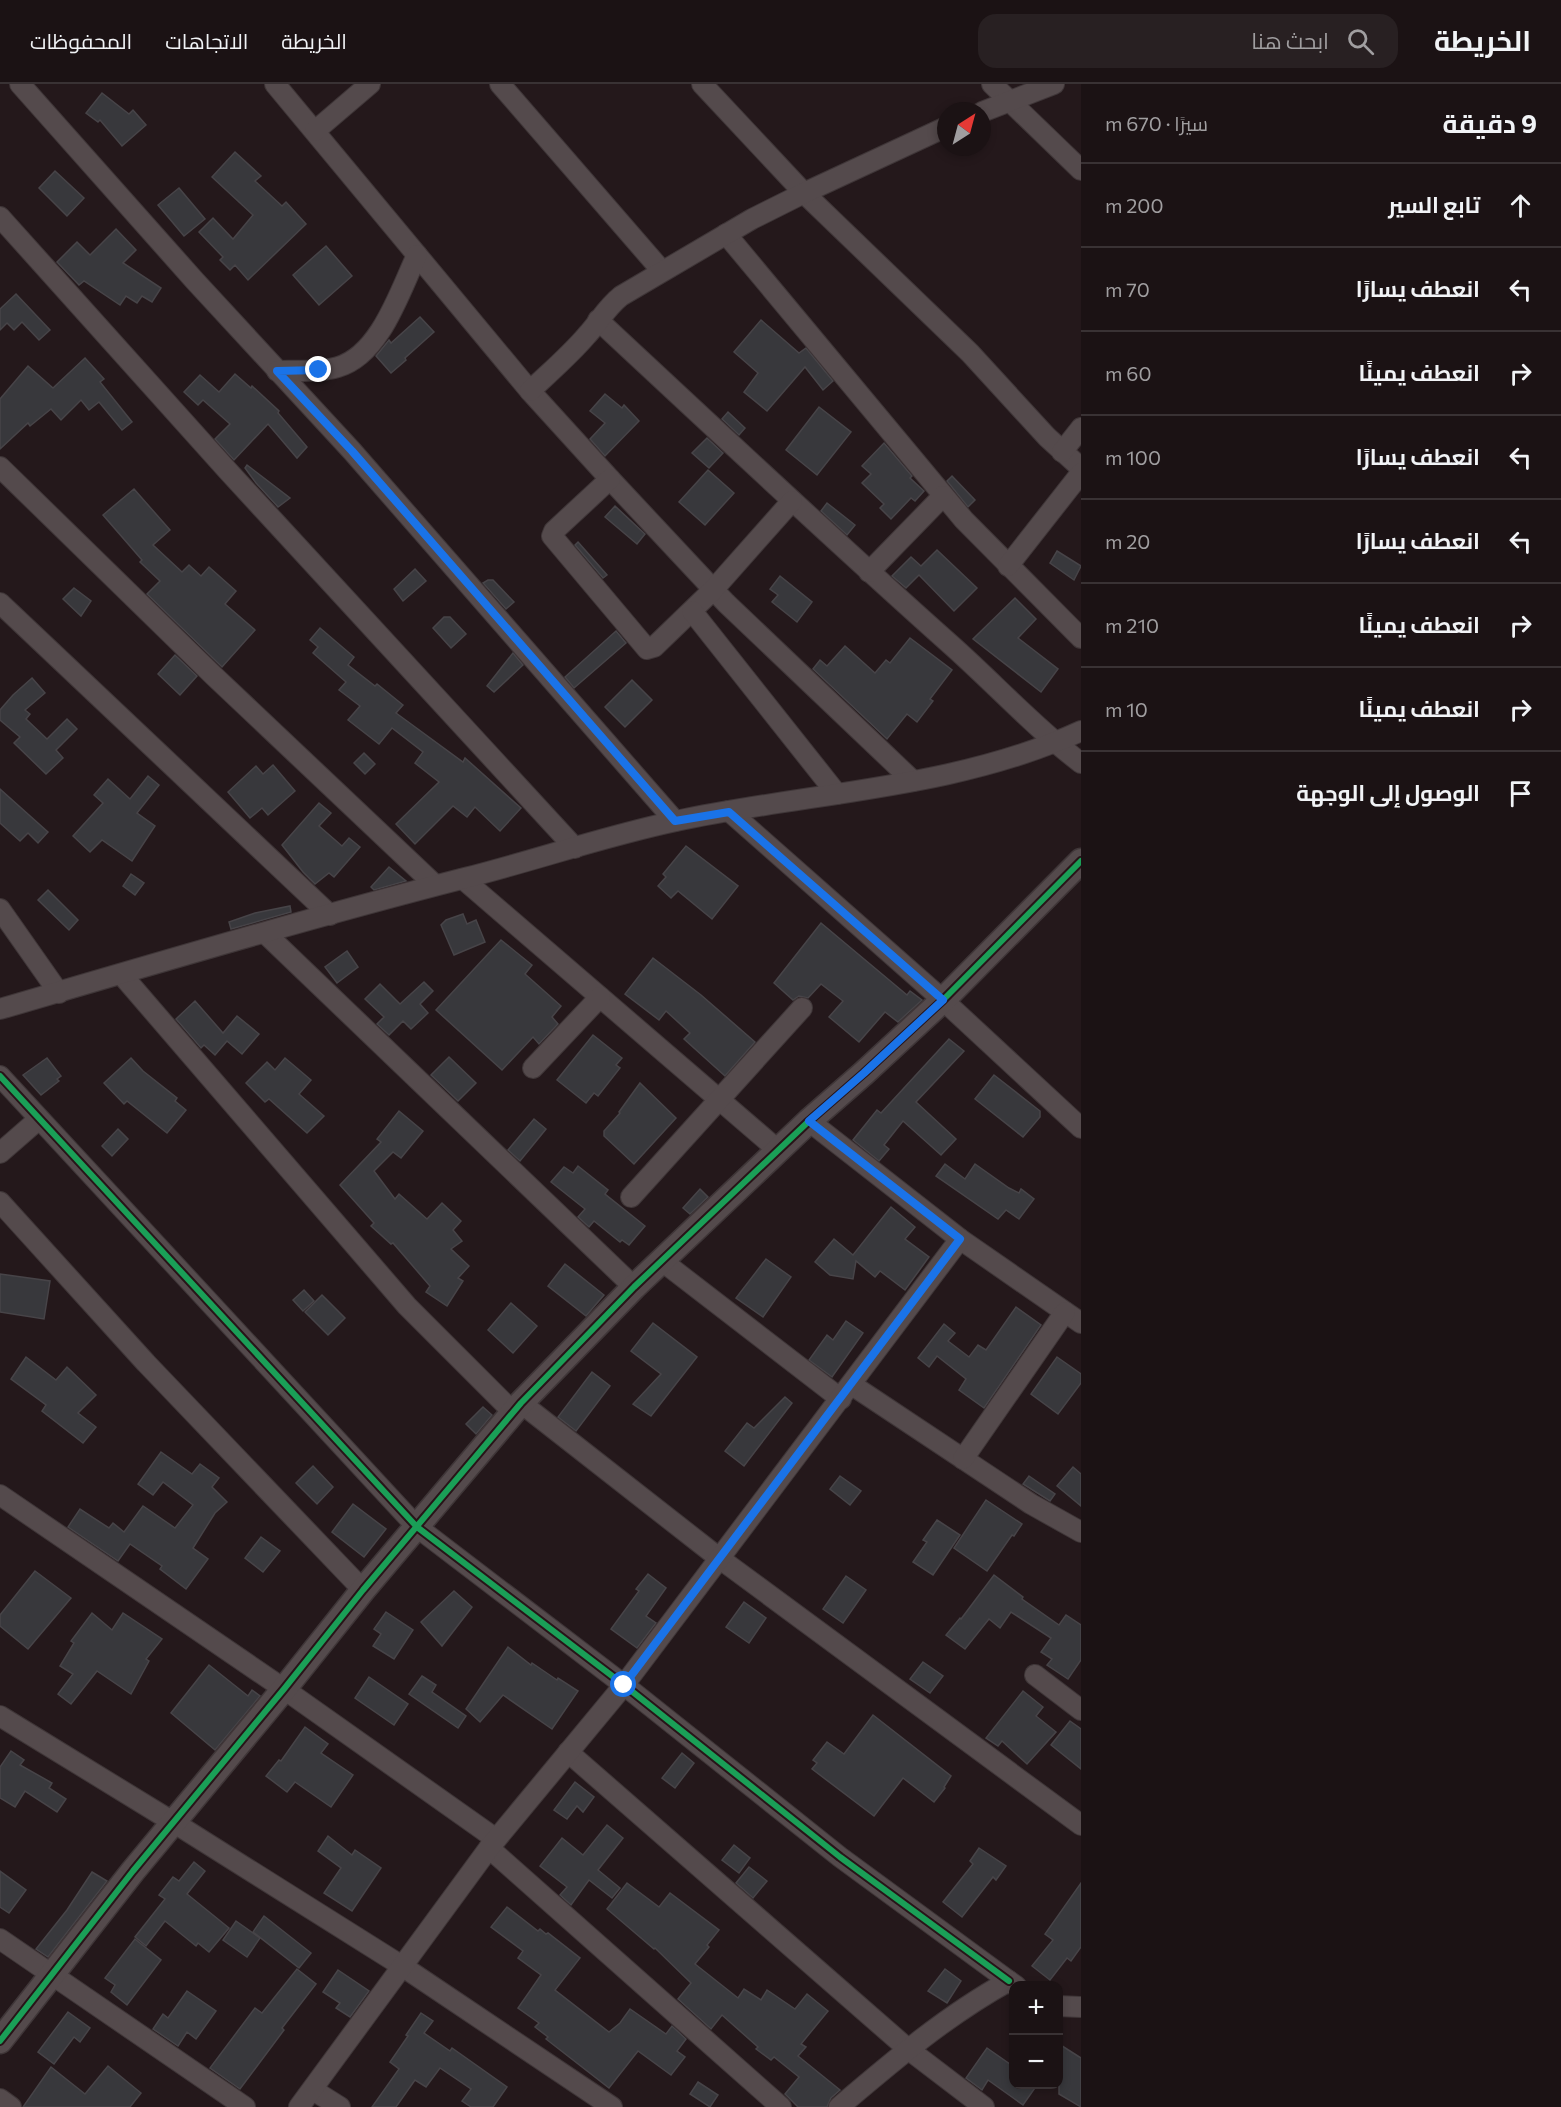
<!DOCTYPE html>
<html lang="ar">
<meta charset="utf-8">
<style>
:root{--surface:#1b1214;--page:#282022;--text:#f1f3f6;--muted:#a09ea0;--line:#393234}
body{margin:0;font-family:Commissioner,Cairo,sans-serif;background:var(--page);color:var(--text);direction:rtl}
.controls{position:absolute;right:18px;bottom:18px;display:grid;overflow:hidden;border-radius:12px;box-shadow:0 3px 9px #0003}
.controls button{width:54px;height:54px;display:grid;place-items:center;padding:0;border:0;border-bottom:2px solid var(--line);background:var(--surface);color:var(--text);font:30px sans-serif}
.compass{position:absolute;left:937px;top:18px;width:54px;height:54px;border-radius:50%;background:var(--surface);box-shadow:0 3px 9px #0003;rotate:36deg}
.stop{position:absolute;width:18px;height:18px;margin:-14px;border:4px solid #1a73e8;border-radius:50%;background:#fff}
.stop.end{background:#1a73e8;border-color:#fff;box-shadow:0 2px 6px #0008}
.list{margin:0;padding:0;list-style:none}
h2{display:flex;justify-content:space-between;align-items:center;height:78px;margin:0;padding:0 24px;font-size:26px}
h2 small{font-size:20px;font-weight:400;color:var(--muted)}
.list li{display:grid;grid-template-columns:39px 1fr auto;gap:18px;align-items:center;box-sizing:border-box;height:84px;padding:0 24px;border-top:2px solid var(--line)}
.list b{display:block;font-size:22px;white-space:nowrap}
.list em{font-size:20px;font-style:normal;color:var(--muted)}
.icon{flex:none;width:33px;height:33px;fill:none;stroke:currentColor;stroke-width:2;stroke-linecap:round;stroke-linejoin:round}
.map{position:relative;flex:none;width:1081px;height:2023px;overflow:hidden;direction:ltr}
header{display:flex;align-items:center;gap:36px;box-sizing:border-box;height:84px;padding:0 30px;background:var(--surface);border-bottom:2px solid var(--line)}
header strong{font-size:28px}
nav{display:flex;gap:33px;margin-inline-start:auto;font-size:21px}
.search{width:420px;height:54px;background:var(--page);display:flex;align-items:center;gap:15px;box-sizing:border-box;padding:0 21px;border-radius:18px;color:var(--muted);font-size:22px}
main{display:flex}
aside{flex:1;background:var(--surface)}
.map>svg:first-child{display:block}
</style>
<header>
<strong>الخريطة</strong>
<div class="search"><svg class="icon" aria-label="search" viewBox="0 0 24 24"><circle cx="10" cy="10" r="6"/><path d="M15 15l6 6"/></svg>ابحث هنا</div>
<nav><a>الخريطة</a><a>الاتجاهات</a><a>المحفوظات</a></nav>
</header>
<main>
<aside>
<h2>9 دقيقة<small>سيرًا · 670 m</small></h2>
<ul class="list">
<li><svg class="icon" aria-label="ahead" viewBox="0 0 24 24"><path d="M12 20V5M6 11l6-6 6 6"/></svg><div><b>تابع السير</b></div><em>200 m</em></li>
<li><svg class="icon" aria-label="left" viewBox="0 0 24 24"><path d="M17 20v-9H6M10 6l-5 5 5 5"/></svg><div><b>انعطف يسارًا</b></div><em>70 m</em></li>
<li><svg class="icon" aria-label="right" viewBox="0 0 24 24"><path d="M7 20v-9h11M14 6l5 5-5 5"/></svg><div><b>انعطف يمينًا</b></div><em>60 m</em></li>
<li><svg class="icon" aria-label="left" viewBox="0 0 24 24"><path d="M17 20v-9H6M10 6l-5 5 5 5"/></svg><div><b>انعطف يسارًا</b></div><em>100 m</em></li>
<li><svg class="icon" aria-label="left" viewBox="0 0 24 24"><path d="M17 20v-9H6M10 6l-5 5 5 5"/></svg><div><b>انعطف يسارًا</b></div><em>20 m</em></li>
<li><svg class="icon" aria-label="right" viewBox="0 0 24 24"><path d="M7 20v-9h11M14 6l5 5-5 5"/></svg><div><b>انعطف يمينًا</b></div><em>210 m</em></li>
<li><svg class="icon" aria-label="right" viewBox="0 0 24 24"><path d="M7 20v-9h11M14 6l5 5-5 5"/></svg><div><b>انعطف يمينًا</b></div><em>10 m</em></li>
<li><svg class="icon" aria-label="arrive" viewBox="0 0 24 24"><path d="M6 21V4h12l-3 4 3 4H6"/></svg><div><b>الوصول إلى الوجهة</b></div></li>
</ul>
</aside>
<div class="map">
<svg width="1081" height="2023" viewBox="0 0 1081 2023">
<rect width="100%" height="100%" fill="#24181b"/>
<g fill="#38383c" stroke="#474448" stroke-width="1.5">
<path d="M102,9L129,30L133,26L146,41L122,62L100,36L98,38L86,29Z"/>
<path d="M235,68L261,92L255,97L282,122L286,118L306,140L248,196L235,181L230,186L220,176L223,173L199,148L213,134L233,155L253,131L212,93Z"/>
<path d="M55,87L84,114L67,132L39,104Z"/>
<path d="M179,104L205,135L184,152L158,121Z"/>
<path d="M116,145L136,166L123,179L161,204L152,218L142,212L137,219L126,212L120,221L84,197L79,201L57,178L77,158L90,171Z"/>
<path d="M326,162L352,192L319,221L293,191Z"/>
<path d="M16,210L50,246L39,256L22,238L14,246L7,239L0,246V225Z"/>
<path d="M420,233L434,248L405,274L406,276L391,289L376,272L389,256L391,259Z"/>
<path d="M761,236L799,269L806,264L833,297L823,306L805,283L767,327L744,308L758,289L734,268Z"/>
<path d="M85,274L104,295L100,298L132,338L122,346L99,318L89,326L81,316L61,336L51,325L30,342L28,339L0,365V315L28,282L53,304Z"/>
<path d="M235,290L251,304L252,302L279,327L278,329L307,363L297,374L268,340L234,376L215,355L230,340L203,316L198,321L184,308L200,291L219,308Z"/>
<path d="M605,310L622,324L624,321L639,337L605,372L590,355L605,339L590,327Z"/>
<path d="M819,323L851,348L817,391L786,366Z"/>
<path d="M728,328L745,344L739,351L722,335Z"/>
<path d="M707,354L723,369L709,384L692,369Z"/>
<path d="M884,359L912,392L910,394L924,407L915,417L911,414L891,435L880,424L884,420L862,399L871,390L862,382Z"/>
<path d="M247,381L290,414L278,423L256,399L245,384Z"/>
<path d="M708,386L734,409L705,441L679,418Z"/>
<path d="M952,392L975,416L968,423L947,397Z"/>
<path d="M134,405L170,446L153,461L182,488L189,481L201,492L209,483L236,507L225,520L255,546L222,583L147,510L160,497L140,478L142,476L103,431Z"/>
<path d="M827,419L855,441L847,451L821,427Z"/>
<path d="M615,422L645,450L637,460L605,433Z"/>
<path d="M578,458L607,491L603,494L575,461Z"/>
<path d="M937,466L977,504L954,527L919,491L906,504L892,492L911,473L921,482Z"/>
<path d="M1057,467L1081,482L1074,496L1050,479Z"/>
<path d="M415,485L426,497L403,517L394,505Z"/>
<path d="M780,492L812,518L797,538L772,518L778,511L770,505Z"/>
<path d="M488,496H493L514,518L506,525L483,499Z"/>
<path d="M74,504L91,517L81,532L63,515Z"/>
<path d="M1015,514L1036,535L1018,554L1058,585L1041,608L973,555Z"/>
<path d="M444,533H450L466,550L451,564L433,544Z"/>
<path d="M320,544L354,573L348,581L375,602L377,600L403,621L396,629L463,678L465,674L521,724L500,747L475,723L467,733L453,722L415,760L396,740L439,698L415,679L423,668L392,644L379,660L348,636L360,622L339,606L346,598L313,569L318,563L310,556Z"/>
<path d="M616,547L626,559L574,604L565,593Z"/>
<path d="M910,554L952,586L930,615L933,617L917,638L907,630L887,655L813,585L820,576L827,582L845,562L875,589L886,576L890,579Z"/>
<path d="M513,569L523,581L494,608L487,602Z"/>
<path d="M175,571L197,592L180,611L158,590Z"/>
<path d="M32,594L45,609L25,626L30,630L26,635L47,655L67,635L77,645L56,666L63,674L46,690L14,659L20,653L0,636V626L13,611Z"/>
<path d="M632,596L652,616L625,643L605,623Z"/>
<path d="M364,669L375,680L365,690L354,679Z"/>
<path d="M273,681L295,707L268,731L262,724L250,734L228,708L256,682L263,690Z"/>
<path d="M148,692L159,701L137,729L155,742L132,777L102,756L90,768L73,752L103,719L94,711L108,695L130,715Z"/>
<path d="M0,705L48,748L38,759L28,749L20,757L0,739Z"/>
<path d="M319,719L331,729L319,742L342,762L349,754L360,763L334,793L329,789L315,800L303,788L282,761Z"/>
<path d="M686,762L738,802L712,835L678,807L671,814L658,802L666,793L663,790Z"/>
<path d="M389,783L406,797L374,806L371,803Z"/>
<path d="M131,790L144,799L135,811L123,802Z"/>
<path d="M48,806L78,836L69,846L38,816Z"/>
<path d="M290,822L291,828L231,845L229,838L255,829Z"/>
<path d="M463,830L467,840L476,836L485,858L454,871L441,841L446,836Z"/>
<path d="M821,839L907,911L910,907L922,916L898,938L885,928L859,958L829,933L843,917L821,900L808,914L799,912L793,916L774,899Z"/>
<path d="M501,856L532,881L525,890L561,922L552,933L558,940L539,960L533,953L502,986L436,926Z"/>
<path d="M347,867L358,883L337,899L325,883Z"/>
<path d="M653,874L701,911L755,958L725,992L684,955L690,949L666,927L659,936L625,910Z"/>
<path d="M424,898L433,907L420,920L428,929L411,945L403,937L389,951L377,940L384,933L365,915L380,900L400,920Z"/>
<path d="M195,917L223,949L237,932L259,950L242,970L227,957L215,971L204,961L201,964L176,935Z"/>
<path d="M593,951L622,974L616,981L620,984L598,1012L594,1009L586,1019L557,996Z"/>
<path d="M949,955L964,967L916,1018L956,1055L941,1071L903,1037L884,1061L889,1065L879,1077L853,1056L877,1026L881,1029Z"/>
<path d="M449,973L476,999L458,1017L431,991Z"/>
<path d="M47,974L61,992L57,995L59,997L41,1011L23,991Z"/>
<path d="M131,974L143,987L177,1014L175,1017L186,1026L167,1049L127,1017L124,1020L104,999Z"/>
<path d="M285,974L311,996L299,1010L324,1032L307,1049L269,1015L265,1018L246,999L267,978L275,986Z"/>
<path d="M994,991L1040,1027V1033L1023,1053L975,1015Z"/>
<path d="M640,999L676,1034L634,1080L604,1052V1047L620,1029L619,1028Z"/>
<path d="M399,1027L423,1047L401,1074L393,1068L374,1087L395,1115L399,1110L427,1135L442,1119L461,1137L453,1146L462,1157L451,1165L469,1182L458,1194L463,1197L447,1222L426,1208L430,1202L393,1159L391,1160L371,1142L374,1139L340,1101L381,1058L377,1055Z"/>
<path d="M534,1035L546,1045L520,1077L508,1066Z"/>
<path d="M118,1045L128,1055L112,1072L102,1062Z"/>
<path d="M945,1080L965,1095L975,1080L1009,1104L1019,1109L1021,1105L1034,1115L1019,1135L1006,1126L998,1135L936,1092Z"/>
<path d="M578,1082L608,1106L605,1110L645,1142L629,1161L622,1156L620,1158L594,1137L589,1143L578,1133L585,1125L551,1098L564,1083L573,1089Z"/>
<path d="M700,1105L708,1113L690,1130L683,1124Z"/>
<path d="M891,1123L915,1143L905,1155L929,1173L905,1206L880,1187L875,1193L856,1177L853,1195L830,1191L815,1178L834,1155L853,1171Z"/>
<path d="M766,1175L791,1193L763,1233L736,1214Z"/>
<path d="M565,1180L604,1211L586,1232L548,1202Z"/>
<path d="M0,1190L50,1197L44,1235L0,1228Z"/>
<path d="M304,1206L314,1217L303,1227L293,1216Z"/>
<path d="M322,1211L345,1234L328,1251L305,1228Z"/>
<path d="M511,1219L537,1242L513,1269L488,1246Z"/>
<path d="M1016,1223L1041,1241L984,1324L959,1306L966,1295L937,1272L929,1283L918,1274L944,1240L955,1249L948,1257L969,1273L978,1261L986,1266Z"/>
<path d="M846,1237L863,1249L832,1293L809,1276L827,1251L833,1256Z"/>
<path d="M653,1239L697,1273L651,1332L633,1320L661,1290L631,1267Z"/>
<path d="M26,1273L56,1296L67,1283L96,1311L78,1329L96,1343L83,1359L42,1327L46,1321L11,1295Z"/>
<path d="M1057,1273L1081,1290V1299L1058,1330L1031,1310Z"/>
<path d="M592,1288L610,1302L576,1347L558,1333Z"/>
<path d="M785,1313L792,1319L744,1382L725,1367L747,1339L754,1344Z"/>
<path d="M483,1323L492,1331L476,1350L466,1340Z"/>
<path d="M161,1368L192,1390L200,1380L219,1394L212,1403L227,1418L215,1429L193,1464L208,1475L186,1505L160,1485L162,1482L130,1460L118,1477L68,1443L80,1425L109,1444L113,1439L124,1448L143,1422L175,1444L193,1421L163,1398L153,1411L138,1400Z"/>
<path d="M313,1382L333,1403L317,1420L296,1399Z"/>
<path d="M1073,1383L1081,1390V1422L1057,1402Z"/>
<path d="M840,1392L861,1407L850,1421L830,1405Z"/>
<path d="M1029,1392L1055,1410L1050,1417L1023,1400Z"/>
<path d="M986,1416L1022,1440L1014,1452L1012,1451L987,1487L954,1464Z"/>
<path d="M353,1420L386,1445L364,1473L332,1448Z"/>
<path d="M937,1436L960,1451L933,1491L913,1478L927,1458L923,1456Z"/>
<path d="M261,1453L280,1467L263,1488L245,1474Z"/>
<path d="M35,1487L71,1514L28,1565L0,1542V1531Z"/>
<path d="M648,1490L666,1504L646,1532L656,1539L637,1564L611,1545L639,1507L636,1505Z"/>
<path d="M994,1491L1023,1513L1022,1515L1059,1541L1066,1531L1081,1541V1576L1068,1595L1047,1581L1052,1575L1041,1568L1051,1554L1011,1528L1000,1544L989,1535L965,1565L946,1551L960,1534L961,1535Z"/>
<path d="M846,1492L866,1506L843,1539L823,1525Z"/>
<path d="M454,1507L472,1523L442,1562L421,1538Z"/>
<path d="M744,1518L766,1534L749,1559L726,1543Z"/>
<path d="M386,1528L413,1546L394,1575L373,1562L381,1550L374,1545Z"/>
<path d="M92,1529L112,1546L123,1529L162,1555L146,1575L149,1577L131,1610L97,1587L71,1620L58,1610L73,1590L60,1582L74,1559L71,1557Z"/>
<path d="M508,1563L531,1581L532,1579L557,1596L558,1594L578,1607L552,1645L503,1611L480,1638L466,1625Z"/>
<path d="M923,1578L943,1592L930,1609L910,1595Z"/>
<path d="M209,1581L248,1612L252,1606L260,1612L215,1666L171,1629Z"/>
<path d="M422,1592L436,1601L432,1608L466,1632L458,1644L409,1610Z"/>
<path d="M369,1593L408,1620L394,1641L355,1614Z"/>
<path d="M1023,1607L1043,1623L1036,1632L1056,1648L1027,1680L1002,1657L998,1662L986,1654Z"/>
<path d="M873,1631L951,1692L944,1703L945,1704L934,1718L903,1694L874,1732L812,1685L817,1679L813,1676L827,1658L844,1670Z"/>
<path d="M1070,1637L1081,1645V1685L1051,1661Z"/>
<path d="M305,1643L328,1660L321,1669L353,1691L331,1723L295,1698L287,1708L266,1692L279,1676L281,1677Z"/>
<path d="M11,1667L24,1676L20,1681L52,1699L49,1704L66,1715L57,1728L25,1707L15,1723L0,1714V1683Z"/>
<path d="M682,1669L694,1679L675,1704L662,1694Z"/>
<path d="M575,1698L594,1713L583,1728L577,1722L567,1735L554,1726Z"/>
<path d="M607,1741L623,1754L598,1786L620,1804L612,1814L589,1796L571,1821L560,1811L567,1803L540,1782L562,1754L583,1771Z"/>
<path d="M328,1752L352,1771L355,1766L381,1784L352,1827L324,1809L341,1784L318,1767Z"/>
<path d="M734,1761L750,1774L739,1789L722,1776Z"/>
<path d="M979,1764L1006,1782L996,1796L993,1793L962,1833L943,1818L973,1780L970,1777Z"/>
<path d="M194,1778L205,1787L187,1810L229,1844L209,1868L198,1859L196,1862L165,1837L146,1862L135,1853L165,1815L159,1811L173,1793L179,1797Z"/>
<path d="M749,1783L767,1797L753,1814L736,1799Z"/>
<path d="M0,1787L26,1806L9,1829L0,1823Z"/>
<path d="M92,1788L107,1797L48,1873L36,1865L67,1826Z"/>
<path d="M627,1799L659,1823L670,1809L719,1846L707,1861L709,1863L695,1880L738,1914L744,1905L761,1916L767,1906L795,1925L807,1910L828,1927L801,1960L806,1963L798,1972L840,2006L831,2014L827,2023H798L785,2010L799,1993L774,1973L771,1976L756,1965L758,1963L722,1931L711,1945L678,1915L691,1899L655,1864L654,1865L607,1825Z"/>
<path d="M1081,1799V1863L1071,1877L1067,1874L1050,1896L1032,1882L1053,1856L1045,1850Z"/>
<path d="M507,1823L538,1847L540,1845L546,1850L548,1849L580,1874L555,1906L609,1948L620,1939L630,1925L666,1950L672,1942L686,1955L677,1967L685,1973L671,1991L638,1967L609,2004L546,1955L548,1953L535,1943L539,1939L518,1924L541,1891L518,1874L523,1867L491,1843Z"/>
<path d="M264,1832L311,1869L299,1884L253,1848Z"/>
<path d="M236,1837L260,1854L247,1873L223,1856Z"/>
<path d="M135,1855L161,1876L127,1921L111,1908L115,1901L105,1894Z"/>
<path d="M297,1885L316,1900L282,1944L284,1946L240,2005L210,1984L255,1924L262,1929Z"/>
<path d="M945,1885L961,1897L947,1919L928,1907Z"/>
<path d="M338,1886L369,1907L350,1933L336,1924L340,1919L323,1908Z"/>
<path d="M187,1907L216,1927L196,1955L187,1948L178,1962L153,1945L163,1930L168,1934Z"/>
<path d="M68,1928L90,1944L80,1958L74,1953L54,1980L38,1968Z"/>
<path d="M421,1929L433,1937L424,1949L450,1967L452,1964L507,2003L493,2023H471L462,2017L471,2005L440,1984L426,2003L415,1996L396,2023H372L399,1985L390,1978L408,1952L406,1951Z"/>
<path d="M1059,1960L1081,1974V2023L1059,2010Z"/>
<path d="M987,1964L1014,1983V2001H1037L1023,2021L988,1996L982,2006L966,1994Z"/>
<path d="M108,1982L141,2009L130,2023H23L51,1983L85,2010Z"/>
<path d="M698,1998L718,2011L710,2023L690,2010Z"/>
</g>
<g fill="none" stroke-linecap="round" stroke-linejoin="round">
<defs>
<g id="minor">
<path d="M20,0L195,197L352,367L675,737"/>
<path d="M275,0L530,307L610,395L726,519L913,697"/>
<path d="M500,0L662,187"/>
<path d="M702,0L804,109L970,269L1047,353L1081,384"/>
<path d="M992,0L1081,86"/>
<path d="M982,28L1054,0"/>
<path d="M315,47L370,0"/>
<path d="M0,133L228,387L575,764"/>
<path d="M726,150L964,436L1081,554"/>
<path d="M598,236C715,345 831,454 950,560C994,599 1034,643 1081,679"/>
<path d="M277,287C296,286 318,289 338,283C380,271 400,207 417,171"/>
<path d="M530,307C550,288 570,271 587,251C599,238 606,224 621,212L752,135L804,109L946,43"/>
<path d="M1062,368L1081,344"/>
<path d="M0,383L214,592L435,801"/>
<path d="M610,395L554,447L552,452L647,565L654,563L713,506L792,417"/>
<path d="M1008,482L1081,389"/>
<path d="M869,488L943,412"/>
<path d="M0,519L330,831"/>
<path d="M692,527L837,710"/>
<path d="M729,727L943,916L1081,1044"/>
<path d="M463,795L779,1067"/>
<path d="M0,825L59,909"/>
<path d="M266,850L634,1203"/>
<path d="M122,891L407,1222L513,1328"/>
<path d="M0,925C154,880 309,834 465,794C536,776 605,752 676,737C811,708 955,705 1081,647"/>
<path d="M533,984L600,913"/>
<path d="M0,992L417,1443L624,1601L840,1773L1009,1897"/>
<path d="M809,1037L960,1155L1081,1239"/>
<path d="M0,1069L39,1035"/>
<path d="M631,1113L802,924"/>
<path d="M0,1118L146,1279L363,1506"/>
<path d="M662,1177L841,1315"/>
<path d="M852,1301L1031,1420L1081,1448"/>
<path d="M521,1319L719,1474L1081,1741"/>
<path d="M963,1375L1065,1228"/>
<path d="M0,1411L284,1605L496,1755"/>
<path d="M1035,1591L1081,1626"/>
<path d="M0,1632L173,1738L402,1882L612,2023"/>
<path d="M568,1668L908,1965L984,2023"/>
<path d="M489,1764L781,2023"/>
<path d="M0,1855L245,2023"/>
<path d="M1058,1922L1081,1923"/>
<path d="M313,2006L340,2023"/>
<path d="M0,2015L11,2023"/>
<path d="M299,2023L489,1764L624,1601L960,1155"/>
<path d="M839,2023C893,1977 947,1931 1009,1897L1016,1902"/>
</g>
<path id="tertiary" d="M0,1957L133,1787L284,1605L363,1506L521,1319L634,1203L809,1037L864,989L943,916L1081,777"/>
</defs>
<use href="#minor" stroke="#3f3638" stroke-width="22"/>
<use href="#tertiary" stroke="#3f3638" stroke-width="27"/>
<use href="#minor" stroke="#544a4c" stroke-width="20"/>
<use href="#tertiary" stroke="#544a4c" stroke-width="24"/>
<defs>
<g id="cycleway">
<path d="M0,992L417,1443L624,1601L840,1773L1009,1897"/>
<path d="M0,1957L133,1787L284,1605L363,1506L521,1319L634,1203L809,1037L864,989L943,916L1081,777"/>
</g>
</defs>
<use href="#cycleway" stroke="#281418" stroke-width="10"/>
<use href="#cycleway" stroke="#1a9f57" stroke-width="6"/>
</g>
<g fill="none" stroke-linecap="round" stroke-linejoin="round">
<path stroke="#1a73e8" stroke-width="8" d="M319,286L277,287L352,367L675,737L729,728L943,916L864,989L809,1037L960,1155L624,1601"/>
</g>
</svg>
<div class="controls">
<button>+</button>
<button>−</button>
</div>
<svg class="compass" viewBox="-18 -18 36 36"><path d="M0-13l5 13h-10z" fill="#e53935"/><path d="M0 13l5-13h-10z" fill="#a09ea0"/></svg>
<div class="stop" style="left:624px;top:1601px"></div>
<div class="stop end" style="left:319px;top:286px"></div>
</div>
</main>
